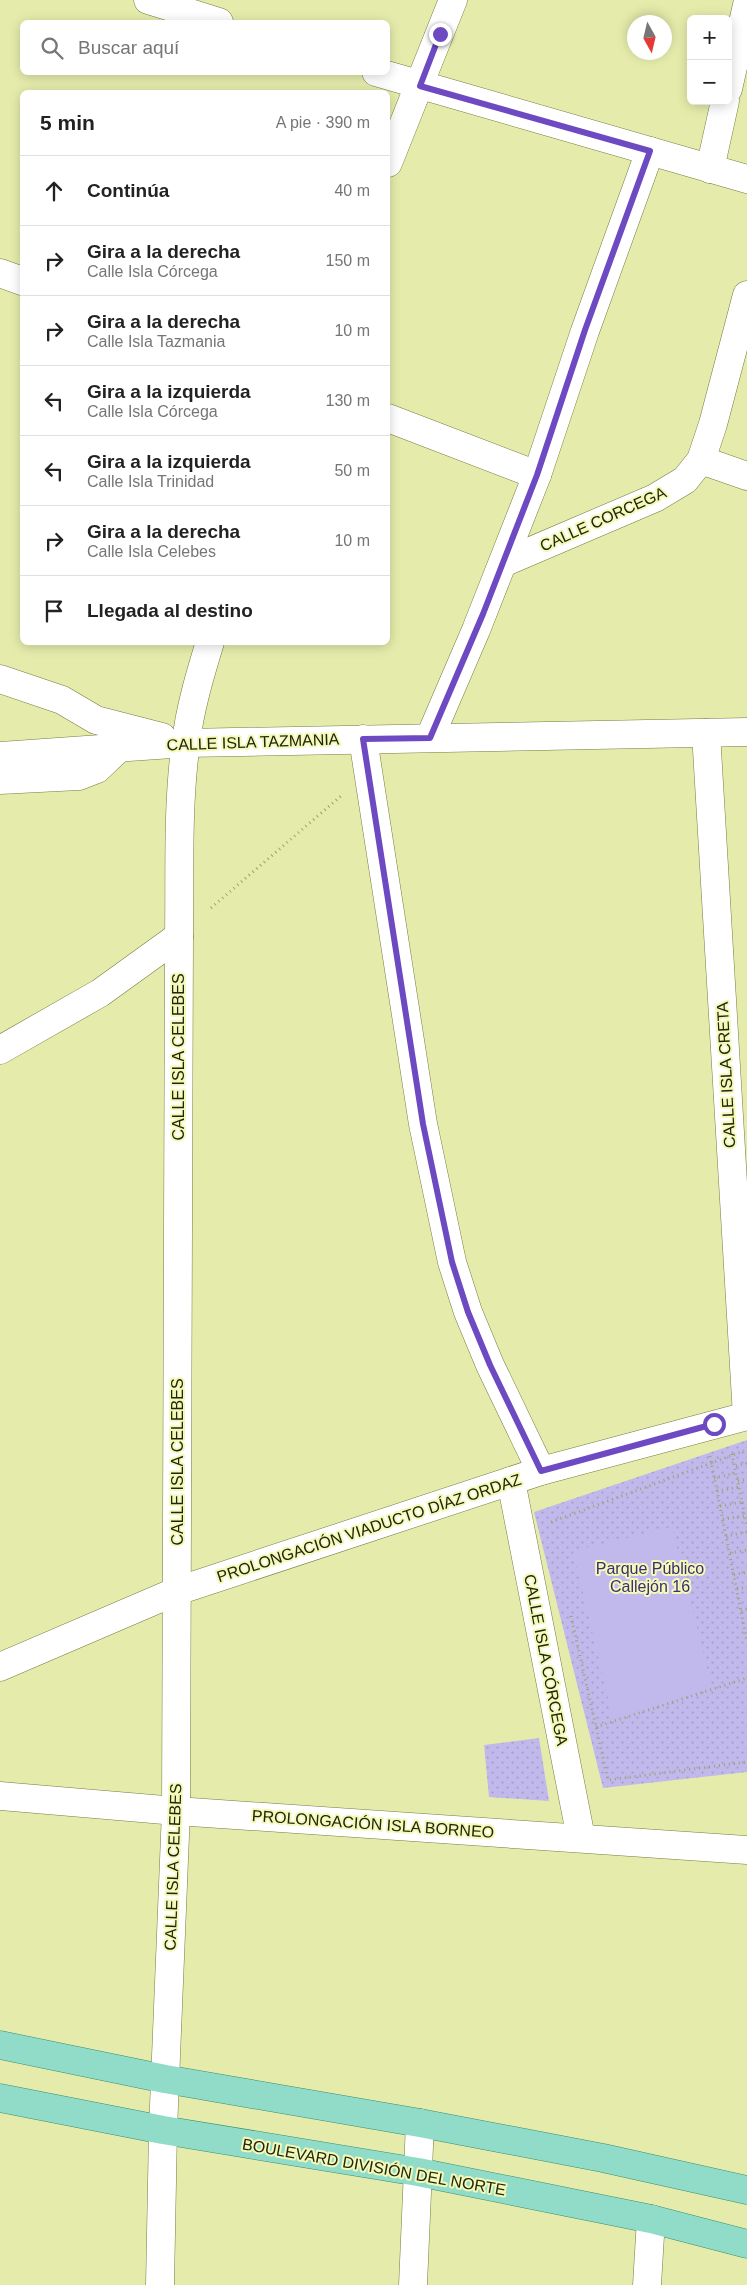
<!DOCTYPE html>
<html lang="es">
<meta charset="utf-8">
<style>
:root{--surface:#fff;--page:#f2f2f2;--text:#222;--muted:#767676;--line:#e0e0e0}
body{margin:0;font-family:Helvetica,sans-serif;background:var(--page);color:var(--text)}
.controls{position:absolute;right:15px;top:15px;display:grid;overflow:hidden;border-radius:8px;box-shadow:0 2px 12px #0003}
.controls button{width:45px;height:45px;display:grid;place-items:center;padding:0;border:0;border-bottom:1px solid var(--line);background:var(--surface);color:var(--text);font:25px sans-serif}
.compass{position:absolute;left:627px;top:15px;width:45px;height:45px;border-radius:50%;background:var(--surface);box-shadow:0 2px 12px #0003;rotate:172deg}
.stop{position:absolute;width:15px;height:15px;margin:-11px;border:4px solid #6d49c2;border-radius:50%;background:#fff}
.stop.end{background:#6d49c2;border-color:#fff;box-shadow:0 1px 5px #0008}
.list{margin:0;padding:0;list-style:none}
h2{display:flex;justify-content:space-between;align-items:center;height:65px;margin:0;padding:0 20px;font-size:21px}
h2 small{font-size:16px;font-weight:400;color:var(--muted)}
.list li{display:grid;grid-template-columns:32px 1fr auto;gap:15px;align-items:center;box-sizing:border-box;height:70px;padding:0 20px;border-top:1px solid var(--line)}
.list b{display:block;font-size:19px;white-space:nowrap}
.list p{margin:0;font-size:16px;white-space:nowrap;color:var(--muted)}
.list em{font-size:16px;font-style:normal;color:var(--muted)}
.icon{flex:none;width:28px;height:28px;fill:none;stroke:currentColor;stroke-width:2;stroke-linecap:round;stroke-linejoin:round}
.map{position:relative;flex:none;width:747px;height:2285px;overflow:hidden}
.search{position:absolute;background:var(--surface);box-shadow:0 2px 12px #0003;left:20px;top:20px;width:370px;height:55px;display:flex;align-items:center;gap:12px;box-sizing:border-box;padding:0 18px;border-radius:8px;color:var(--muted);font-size:19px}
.panel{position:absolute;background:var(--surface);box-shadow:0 2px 12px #0003;left:20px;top:90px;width:370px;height:555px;border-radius:8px}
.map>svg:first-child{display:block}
</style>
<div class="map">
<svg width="747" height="2285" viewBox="0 0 747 2285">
<defs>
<pattern id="green-dots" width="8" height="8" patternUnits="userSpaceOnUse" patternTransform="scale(1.25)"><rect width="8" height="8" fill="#c1b9ec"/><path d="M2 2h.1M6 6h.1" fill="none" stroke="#a69fc9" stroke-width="1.8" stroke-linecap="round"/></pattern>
</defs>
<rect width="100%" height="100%" fill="#e5ecab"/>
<g fill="url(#green-dots)">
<path d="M747,1440V1772L603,1788L534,1512Z"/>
<path d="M539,1738L549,1801L489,1797L484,1745Z"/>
</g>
<path fill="#c1b9ec" d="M672,1527L712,1688L613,1720L573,1551Z"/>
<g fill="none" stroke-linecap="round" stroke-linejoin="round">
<defs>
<g id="minor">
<path d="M148,0L219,22"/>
<path d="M376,72L747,179"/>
<path d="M728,89L747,5"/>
<path d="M388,163L453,0"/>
<path d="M710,169L725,101"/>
<path d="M0,273L22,281"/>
<path d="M388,418L537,475"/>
<path d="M701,460L747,476"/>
<path d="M503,563L655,498L685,480L701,460L713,424L747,295"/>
<path d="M0,679L62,700L96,720L162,737"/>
<path d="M706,733L747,1416"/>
<path d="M430,737L476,630L537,475L585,331L650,151"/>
<path d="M363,739L423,1124L452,1262L468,1312L490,1365L541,1471"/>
<path d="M0,756L186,743L747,732"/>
<path d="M0,780L79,776L97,769L119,748"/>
<path d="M0,1050L100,993L179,936"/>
<path d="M511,1481L581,1838"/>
<path d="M0,1667L177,1591L541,1471L747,1416"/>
<path d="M0,1796L176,1811L747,1850"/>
<path d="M160,2285L163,2130L176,1811L179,936C180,872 177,806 186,742C190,708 200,675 210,642"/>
<path d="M413,2285L420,2123"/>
<path d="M647,2285L651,2219"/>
</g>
<g id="major">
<path d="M0,2045L165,2079L420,2123L603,2158L747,2190"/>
<path d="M0,2098L163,2130L418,2172L651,2219L747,2244"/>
</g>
</defs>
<use href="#minor" stroke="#777c40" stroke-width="29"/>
<use href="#major" stroke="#3a8d6f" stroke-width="29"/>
<g stroke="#9da270" stroke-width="3" stroke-dasharray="1 4" stroke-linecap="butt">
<path d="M211,908L341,796"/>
<path d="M732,1454L747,1527"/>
<path d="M710,1456L747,1642"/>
<path d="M736,1466L747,1463"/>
<path d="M714,1478L736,1473"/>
<path d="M738,1481L747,1479"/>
<path d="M717,1491L739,1487"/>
<path d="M720,1506L742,1502"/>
<path d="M723,1519L745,1516"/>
<path d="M551,1522L744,1451"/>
<path d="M726,1536L747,1532"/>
<path d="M730,1553L747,1550"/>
<path d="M734,1575L747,1572"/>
<path d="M737,1589L747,1587"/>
<path d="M741,1611L747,1609"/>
<path d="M571,1616L608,1780L747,1762"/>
<path d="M596,1727L747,1678"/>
</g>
<use href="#minor" stroke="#fff" stroke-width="28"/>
<use href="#major" stroke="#90dcc9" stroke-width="28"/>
</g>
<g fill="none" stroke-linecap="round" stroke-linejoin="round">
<path stroke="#6d49c2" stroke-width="6" d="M440,34L420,86L650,151L585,330L537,475L483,614L430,738L363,739L423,1124L452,1262L468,1312L490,1365L541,1471L714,1424"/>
</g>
<g text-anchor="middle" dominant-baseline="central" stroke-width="4" stroke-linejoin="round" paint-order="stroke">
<g font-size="16" fill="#23250b" stroke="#f3f9b8">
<text transform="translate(603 519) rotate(-24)">CALLE CORCEGA</text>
<text transform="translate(253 742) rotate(-2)">CALLE ISLA TAZMANIA</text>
<text transform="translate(178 1057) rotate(-90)">CALLE ISLA CELEBES</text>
<text transform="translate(726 1075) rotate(-93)">CALLE ISLA CRETA</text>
<text transform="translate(177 1462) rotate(-90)">CALLE ISLA CELEBES</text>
<text transform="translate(369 1528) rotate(-18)">PROLONGACIÓN VIADUCTO DÍAZ ORDAZ</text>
<text transform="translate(546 1660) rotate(79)">CALLE ISLA CÓRCEGA</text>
<text transform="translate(373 1824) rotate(4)">PROLONGACIÓN ISLA BORNEO</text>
<text transform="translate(173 1867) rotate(-88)">CALLE ISLA CELEBES</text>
<text transform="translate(374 2167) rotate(10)">BOULEVARD DIVISIÓN DEL NORTE</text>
</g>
<g font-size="16" fill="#3f2c71" stroke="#f3f9b8">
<text x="650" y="1568">Parque Público<tspan x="650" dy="18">Callejón 16</tspan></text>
</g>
</g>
</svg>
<div class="controls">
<button>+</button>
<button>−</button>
</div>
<svg class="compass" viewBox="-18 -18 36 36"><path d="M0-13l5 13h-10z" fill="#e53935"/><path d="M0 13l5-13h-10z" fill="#767676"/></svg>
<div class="stop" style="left:714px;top:1424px"></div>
<div class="stop end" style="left:440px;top:34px"></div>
<div class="search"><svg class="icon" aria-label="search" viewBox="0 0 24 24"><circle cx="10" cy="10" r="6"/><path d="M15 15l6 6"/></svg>Buscar aquí</div>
<section class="panel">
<h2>5 min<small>A pie · 390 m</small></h2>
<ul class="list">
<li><svg class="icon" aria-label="ahead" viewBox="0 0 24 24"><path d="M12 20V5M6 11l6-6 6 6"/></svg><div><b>Continúa</b></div><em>40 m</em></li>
<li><svg class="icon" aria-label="right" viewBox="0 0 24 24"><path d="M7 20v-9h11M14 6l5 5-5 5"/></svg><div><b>Gira a la derecha</b><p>Calle Isla Córcega</p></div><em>150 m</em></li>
<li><svg class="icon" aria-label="right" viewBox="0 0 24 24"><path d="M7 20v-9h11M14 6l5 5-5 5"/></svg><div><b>Gira a la derecha</b><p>Calle Isla Tazmania</p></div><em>10 m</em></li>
<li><svg class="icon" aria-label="left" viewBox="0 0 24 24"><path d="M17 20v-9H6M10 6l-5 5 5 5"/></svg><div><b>Gira a la izquierda</b><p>Calle Isla Córcega</p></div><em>130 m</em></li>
<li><svg class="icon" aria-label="left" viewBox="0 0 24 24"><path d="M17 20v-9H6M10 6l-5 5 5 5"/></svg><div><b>Gira a la izquierda</b><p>Calle Isla Trinidad</p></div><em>50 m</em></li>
<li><svg class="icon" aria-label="right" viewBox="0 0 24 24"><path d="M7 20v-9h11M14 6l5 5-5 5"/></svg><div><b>Gira a la derecha</b><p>Calle Isla Celebes</p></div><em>10 m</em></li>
<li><svg class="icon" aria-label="arrive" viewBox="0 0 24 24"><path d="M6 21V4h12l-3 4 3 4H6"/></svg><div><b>Llegada al destino</b></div></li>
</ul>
</section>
</div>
